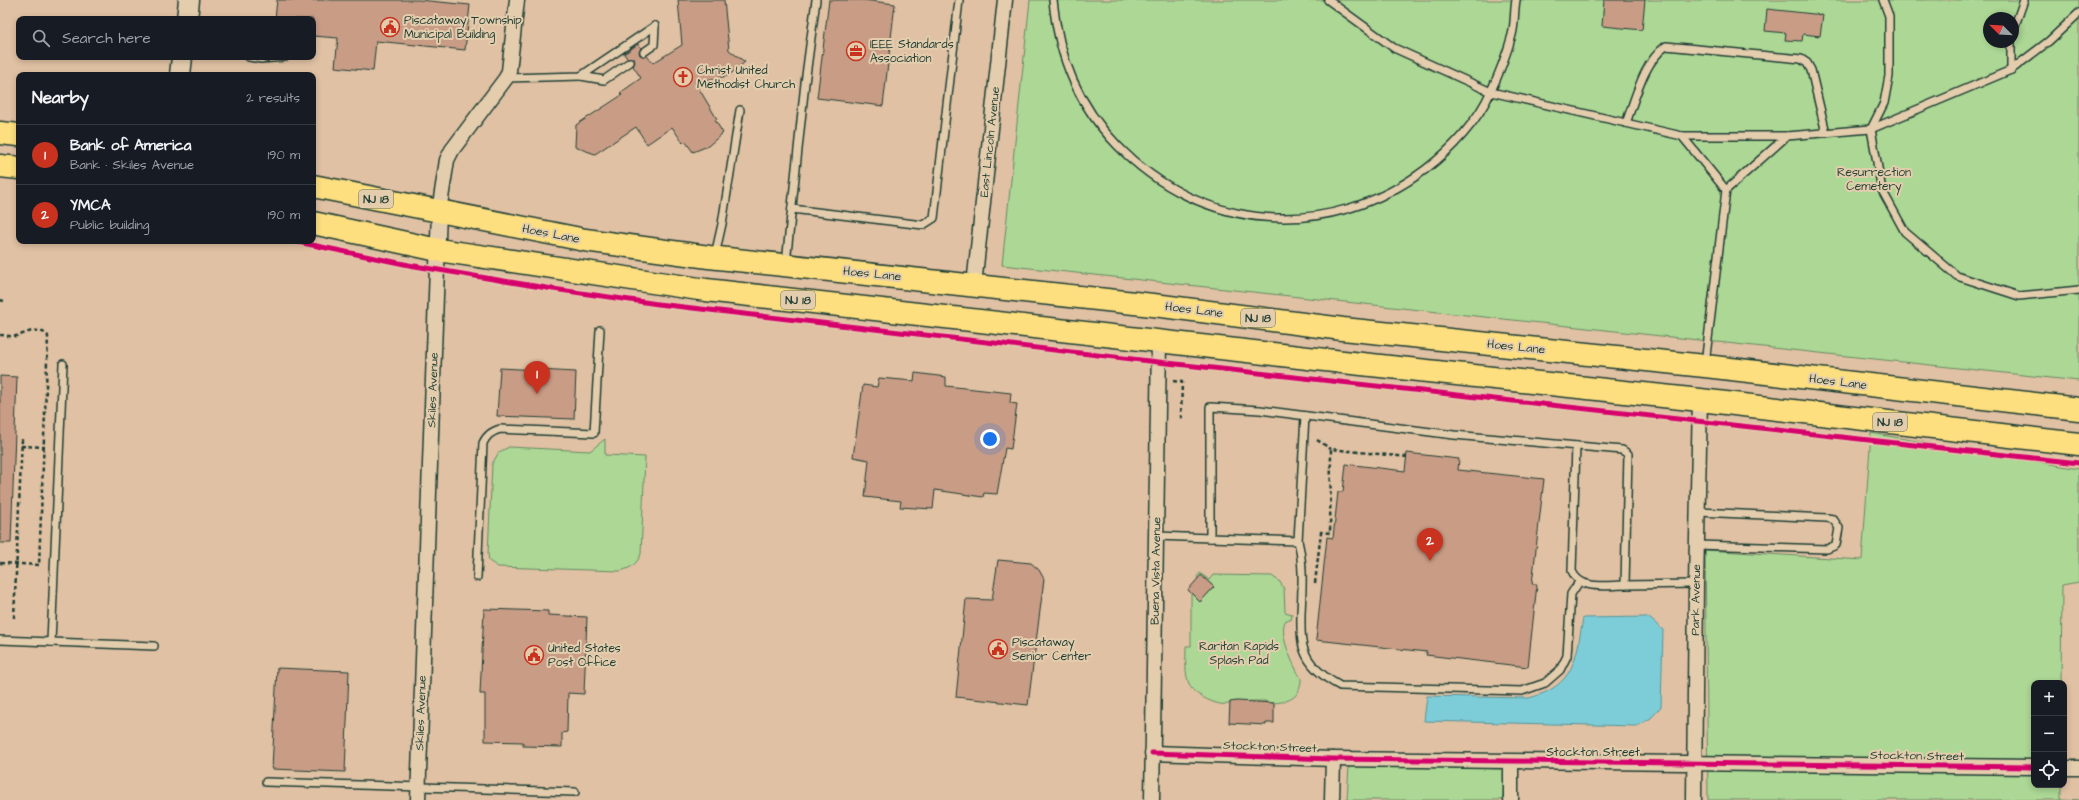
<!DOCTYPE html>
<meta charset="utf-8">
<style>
:root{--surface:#171b24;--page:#20242c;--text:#f1f3f6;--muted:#9ea1a6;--line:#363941;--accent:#c8321e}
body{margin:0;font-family:"Architects Daughter",sans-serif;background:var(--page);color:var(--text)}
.controls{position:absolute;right:12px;bottom:12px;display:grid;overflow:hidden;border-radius:8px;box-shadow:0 2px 6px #0003}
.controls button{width:36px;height:36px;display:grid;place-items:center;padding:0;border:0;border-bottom:1px solid var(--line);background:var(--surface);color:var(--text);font:20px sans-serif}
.compass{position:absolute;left:1983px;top:12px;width:36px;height:36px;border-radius:50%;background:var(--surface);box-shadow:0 2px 6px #0003;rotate:294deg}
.you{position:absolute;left:990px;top:439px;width:14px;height:14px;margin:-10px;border:3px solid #fff;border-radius:50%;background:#1a73e8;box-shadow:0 0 0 6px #1a73e833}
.badge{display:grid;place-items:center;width:26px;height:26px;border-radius:50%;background:var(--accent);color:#fff;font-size:13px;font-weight:700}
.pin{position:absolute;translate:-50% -33px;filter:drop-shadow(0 1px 2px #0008)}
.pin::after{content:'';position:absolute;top:21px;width:14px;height:12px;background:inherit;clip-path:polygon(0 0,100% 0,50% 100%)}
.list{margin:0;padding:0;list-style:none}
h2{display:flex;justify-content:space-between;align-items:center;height:52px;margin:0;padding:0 16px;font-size:17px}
h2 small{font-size:13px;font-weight:400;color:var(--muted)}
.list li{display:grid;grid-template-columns:26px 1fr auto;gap:12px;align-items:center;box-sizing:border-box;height:60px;padding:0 16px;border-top:1px solid var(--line)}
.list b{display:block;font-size:15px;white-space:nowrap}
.list p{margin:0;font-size:13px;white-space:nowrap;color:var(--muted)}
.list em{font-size:13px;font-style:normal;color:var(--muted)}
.icon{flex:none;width:22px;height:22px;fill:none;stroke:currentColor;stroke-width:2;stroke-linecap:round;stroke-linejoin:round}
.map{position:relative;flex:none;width:2079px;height:800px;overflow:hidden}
.search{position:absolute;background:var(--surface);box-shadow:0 2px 6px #0003;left:16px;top:16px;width:300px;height:44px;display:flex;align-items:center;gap:10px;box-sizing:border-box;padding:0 14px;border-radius:8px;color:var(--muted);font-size:15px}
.panel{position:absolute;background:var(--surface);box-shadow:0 2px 6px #0003;left:16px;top:72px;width:300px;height:172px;border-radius:8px}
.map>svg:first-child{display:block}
</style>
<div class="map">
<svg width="2079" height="800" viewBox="0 0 2079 800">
<rect width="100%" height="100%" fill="#e0c1a3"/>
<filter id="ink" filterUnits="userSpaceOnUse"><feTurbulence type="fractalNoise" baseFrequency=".025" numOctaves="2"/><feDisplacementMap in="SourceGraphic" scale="8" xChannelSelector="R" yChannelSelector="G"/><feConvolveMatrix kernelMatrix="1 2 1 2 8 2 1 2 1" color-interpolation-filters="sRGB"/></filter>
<g filter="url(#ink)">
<g fill="#acd794" stroke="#668a64" fill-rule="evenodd">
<path d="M1030,0H2079V381L1002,265ZM1989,18H2013V42H1989Z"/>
<path d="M1871,433L2079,469V582L2062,585L2061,683H2034V785H2061V799L2079,800H1708L1705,550L1862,560Z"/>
<path d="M605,439V455L645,457L641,554C636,565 631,568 620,571L498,567L489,561L488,554L492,464L499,452L509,447L590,451Z"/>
<path d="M1200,573L1209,580L1213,575L1272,576L1280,582L1284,589L1285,612L1292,614L1291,620H1286C1277,633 1294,666 1301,679C1301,702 1282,703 1266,703V701C1252,701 1238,701 1228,704C1219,707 1194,695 1190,686C1184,674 1186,659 1186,646H1191V593L1200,602L1214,587L1202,576L1198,579L1197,577Z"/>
<path d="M1349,765L1504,769L1503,800H1347Z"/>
</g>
<path fill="#7dcdd8" stroke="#579396" d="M1648,617L1663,630L1661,707L1651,718L1637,726L1424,721L1427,696L1529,698C1575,686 1576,659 1583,618Z"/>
<g fill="#c99c86" stroke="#1f3d34">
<path d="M277,0H419L470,5L465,50L376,41L373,71L335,67L338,38L313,36V19H275Z"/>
<path d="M678,0H724L729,50L745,62L728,76L695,82L717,119L715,120L723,133L708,146L693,152L685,141L683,143L672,127L647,144L636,127L595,154L575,147L576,125L622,95L620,93L641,78L633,66L635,62L634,59L627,58L624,54L638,44L641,48L639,52L640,55L647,56L653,63L682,45Z"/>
<path d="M829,0H863L895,4L883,106L817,98Z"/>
<path d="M1604,0H1645L1642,30L1602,26Z"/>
<path d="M1767,9L1823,15L1820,36L1803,34L1802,41L1785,40L1786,33L1765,31Z"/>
<path d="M500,368L576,372L574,419L497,416Z"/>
<path d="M915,373L946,377V386L1011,393L1010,403L1017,404L1011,449L1005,448L997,494L984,493L983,497L935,490L933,509L900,507L901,501L865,497L869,460L853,457L863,385L877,387L879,378L914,381Z"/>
<path d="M0,376L17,377L11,543H0Z"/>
<path d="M1407,453L1459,459L1458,470L1544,479L1532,584H1537L1528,667L1426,655L1427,652L1316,640L1327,537L1333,538L1338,492H1343L1346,464L1405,471Z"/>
<path d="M998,560L1031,563L1039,570L1044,579L1028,705L956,697L966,599L992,600Z"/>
<path d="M1201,575L1214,587L1200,602L1188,590Z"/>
<path d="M484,609L548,611V615L587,617L584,694L568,693L567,732L562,733V747L523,746V742L485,741V694H480Z"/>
<path d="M277,668L349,671L345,772L272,769Z"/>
<path d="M1237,701L1274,703V723H1266V725L1229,723L1230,702Z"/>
</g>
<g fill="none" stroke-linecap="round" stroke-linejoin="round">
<defs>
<g id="lane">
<path d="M1053,0C1058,55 1078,105 1117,145C1202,233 1329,242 1426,169C1452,149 1478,121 1491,91C1499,74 1507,53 1512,35C1515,24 1514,11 1516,0"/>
<path d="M1328,0L1394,48L1491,92L1682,136H1787L1871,129L2011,70L2049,41L2079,13"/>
<path d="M1883,0L1889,16V76L1884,103L1871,129L1882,190L1905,232L1957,276L2019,296L2079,290"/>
<path d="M2013,31L2024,0"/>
<path d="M644,52L654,45L655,26"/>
<path d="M249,57L261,59L285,57"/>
<path d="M2011,70V42"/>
<path d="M581,76L604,80L630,62"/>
<path d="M506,78L581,76L655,26"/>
<path d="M1626,123C1636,97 1643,63 1666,46L1801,59L1807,63L1811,70L1826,133"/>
<path d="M1682,136L1726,190"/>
<path d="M792,209L923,225L934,218L959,0"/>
<path d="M715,255L722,224L740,110"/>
<path d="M786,263L805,83L816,0"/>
<path d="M1705,364L1726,190L1787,136"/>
<path d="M1576,446L1572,571C1580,591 1607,585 1625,585"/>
<path d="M1157,536L1210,538V407L1260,410L1454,435L1622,450L1628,454L1625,585L1696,584"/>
<path d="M1210,538L1298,541L1305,416"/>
<path d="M1298,541C1304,565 1302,589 1301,614C1301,625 1300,640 1304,650C1310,667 1325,678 1340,686L1522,691L1545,683L1560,670L1567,656L1571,594L1579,582"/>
<path d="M1697,545L1827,549L1836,545L1839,528L1833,519L1827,518L1698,512"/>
<path d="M477,577L483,443C487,435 491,432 500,429L594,433L600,330"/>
<path d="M0,640L154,646"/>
<path d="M51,642L63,364"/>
<path d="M266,782L575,792"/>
</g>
<g id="street">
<path d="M974,285L1005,0"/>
<path d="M1152,753L1333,759L2034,767"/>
<path d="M2064,768H2079"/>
<path d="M418,800L439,211L447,160L452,150L506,78L509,71L517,0"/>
<path d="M1152,800L1159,341"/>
<path d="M1332,800L1333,759"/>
<path d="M1511,800V762"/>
<path d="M1694,800L1696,584L1700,400"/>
</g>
<g id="secondary">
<path d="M187,19L189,0"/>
<path d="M180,75L182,57"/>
</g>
<g id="highway">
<path d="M0,133L19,135"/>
<path d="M0,166L19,168"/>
<path d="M313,186L585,240L709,257L1162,306L1343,329L1705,366L2079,409"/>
<path d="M313,223L438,250L706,290L1343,362L1700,400L2079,444"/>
</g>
</defs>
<use href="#lane" stroke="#1f3d34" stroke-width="10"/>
<use href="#street" stroke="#1f3d34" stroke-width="17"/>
<use href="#secondary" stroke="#1f3d34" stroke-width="23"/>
<use href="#highway" stroke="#1f3d34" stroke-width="25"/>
<g stroke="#1f3d34" stroke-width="2.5" stroke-dasharray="4 3" stroke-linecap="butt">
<path d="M0,300L4,301"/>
<path d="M0,335C5,335 11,337 16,336C26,334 38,325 48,336L39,565"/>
<path d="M1173,381L1182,382L1181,417H1185"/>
<path d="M1317,440L1331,449"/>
<path d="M21,446L45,447"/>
<path d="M0,563L40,565"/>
<path d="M1315,583L1321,532L1330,533L1331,449L1407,457"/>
<path d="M14,618L22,439"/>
</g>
<use href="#lane" stroke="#e4cdad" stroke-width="7"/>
<use href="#street" stroke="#e4cdad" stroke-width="14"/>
<use href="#secondary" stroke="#e4cdad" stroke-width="20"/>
<use href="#highway" stroke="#fddf80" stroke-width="22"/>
<defs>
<g id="cycleway">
<path d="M293,241L409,265L553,289L658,304L1158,362L2079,463"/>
<path d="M1152,753L1333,759L2034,767"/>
</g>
</defs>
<use href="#cycleway" stroke="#e4cdad" stroke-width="8"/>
<use href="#cycleway" stroke="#d6006c" stroke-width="5"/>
</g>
</g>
<defs>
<symbol id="civic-ring" viewBox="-11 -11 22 22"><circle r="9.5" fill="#e4cdad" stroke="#c8321e" stroke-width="1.5"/><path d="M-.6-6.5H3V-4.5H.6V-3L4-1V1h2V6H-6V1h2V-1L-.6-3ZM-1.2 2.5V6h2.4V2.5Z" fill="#c8321e"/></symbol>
<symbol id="office-ring" viewBox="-11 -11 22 22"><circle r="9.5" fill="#e4cdad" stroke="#c8321e" stroke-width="1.5"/><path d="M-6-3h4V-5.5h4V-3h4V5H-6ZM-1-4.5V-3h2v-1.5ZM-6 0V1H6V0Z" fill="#c8321e"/></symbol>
<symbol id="church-ring" viewBox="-11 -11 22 22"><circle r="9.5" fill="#e4cdad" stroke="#c8321e" stroke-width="1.5"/><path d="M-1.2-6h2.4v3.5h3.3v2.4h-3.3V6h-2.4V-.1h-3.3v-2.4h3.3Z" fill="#c8321e"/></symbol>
</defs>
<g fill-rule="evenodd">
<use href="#civic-ring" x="379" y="16" width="22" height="22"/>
<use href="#office-ring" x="845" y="40" width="22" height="22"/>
<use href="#church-ring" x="672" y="66" width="22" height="22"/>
<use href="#civic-ring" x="987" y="638" width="22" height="22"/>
<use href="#civic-ring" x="523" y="644" width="22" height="22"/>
</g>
<g text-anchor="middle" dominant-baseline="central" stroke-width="4" stroke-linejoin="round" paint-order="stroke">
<g fill="#e4cdad" stroke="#5a6858" stroke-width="1">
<rect x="359" y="190" width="34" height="18" rx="3"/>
<rect x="781" y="291" width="34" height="18" rx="3"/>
<rect x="1241" y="309" width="34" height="18" rx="3"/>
<rect x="1873" y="413" width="34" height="18" rx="3"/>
</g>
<g font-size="11" font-weight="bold" fill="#1f3d34">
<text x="376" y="199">NJ 18</text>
<text x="798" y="300">NJ 18</text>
<text x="1258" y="318">NJ 18</text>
<text x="1890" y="422">NJ 18</text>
</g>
<g font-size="12" fill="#1f3d34" stroke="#e4cdad" text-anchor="start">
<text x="404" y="20">Piscataway Township<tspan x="404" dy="14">Municipal Building</tspan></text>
<text x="870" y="44">IEEE Standards<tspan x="870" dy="14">Association</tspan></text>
<text x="697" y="70">Christ United<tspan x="697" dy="14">Methodist Church</tspan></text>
<text x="1012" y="642">Piscataway<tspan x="1012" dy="14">Senior Center</tspan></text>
<text x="548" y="648">United States<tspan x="548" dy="14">Post Office</tspan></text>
</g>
<g font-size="12" fill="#1f3d34" stroke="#e4cdad">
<text transform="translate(990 142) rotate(-84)">East Lincoln Avenue</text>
<text transform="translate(551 234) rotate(11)">Hoes Lane</text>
<text transform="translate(872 274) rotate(6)">Hoes Lane</text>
<text transform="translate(1194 310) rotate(7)">Hoes Lane</text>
<text transform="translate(1516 347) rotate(6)">Hoes Lane</text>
<text transform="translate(1838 382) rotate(7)">Hoes Lane</text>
<text transform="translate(433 390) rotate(-88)">Skiles Avenue</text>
<text transform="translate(1156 571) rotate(-89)">Buena Vista Avenue</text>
<text transform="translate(1696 600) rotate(-89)">Park Avenue</text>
<text transform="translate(421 713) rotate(-88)">Skiles Avenue</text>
<text transform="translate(1270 747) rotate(2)">Stockton Street</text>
<text x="1593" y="752">Stockton Street</text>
<text transform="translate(1917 756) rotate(1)">Stockton Street</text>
</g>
<g font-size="12" fill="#264539" stroke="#e4cdad">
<text x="1874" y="172">Resurrection<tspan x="1874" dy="14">Cemetery</tspan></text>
<text x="1239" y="646">Raritan Rapids<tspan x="1239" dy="14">Splash Pad</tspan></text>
</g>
</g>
</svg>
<div class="controls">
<button>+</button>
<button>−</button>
<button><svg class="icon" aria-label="locate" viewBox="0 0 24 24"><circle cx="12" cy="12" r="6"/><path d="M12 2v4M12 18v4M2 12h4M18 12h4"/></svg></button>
</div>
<svg class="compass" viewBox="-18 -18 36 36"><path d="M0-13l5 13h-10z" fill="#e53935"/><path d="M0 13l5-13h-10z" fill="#9ea1a6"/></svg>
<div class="you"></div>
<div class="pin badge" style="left:537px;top:394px">1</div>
<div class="pin badge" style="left:1430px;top:561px">2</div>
<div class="search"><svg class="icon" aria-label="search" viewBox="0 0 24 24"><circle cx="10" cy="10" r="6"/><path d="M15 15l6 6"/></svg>Search here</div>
<section class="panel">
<h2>Nearby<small>2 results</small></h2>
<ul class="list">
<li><span class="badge">1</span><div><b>Bank of America</b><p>Bank · Skiles Avenue</p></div><em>190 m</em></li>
<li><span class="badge">2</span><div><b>YMCA</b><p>Public building</p></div><em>190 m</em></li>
</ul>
</section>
</div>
